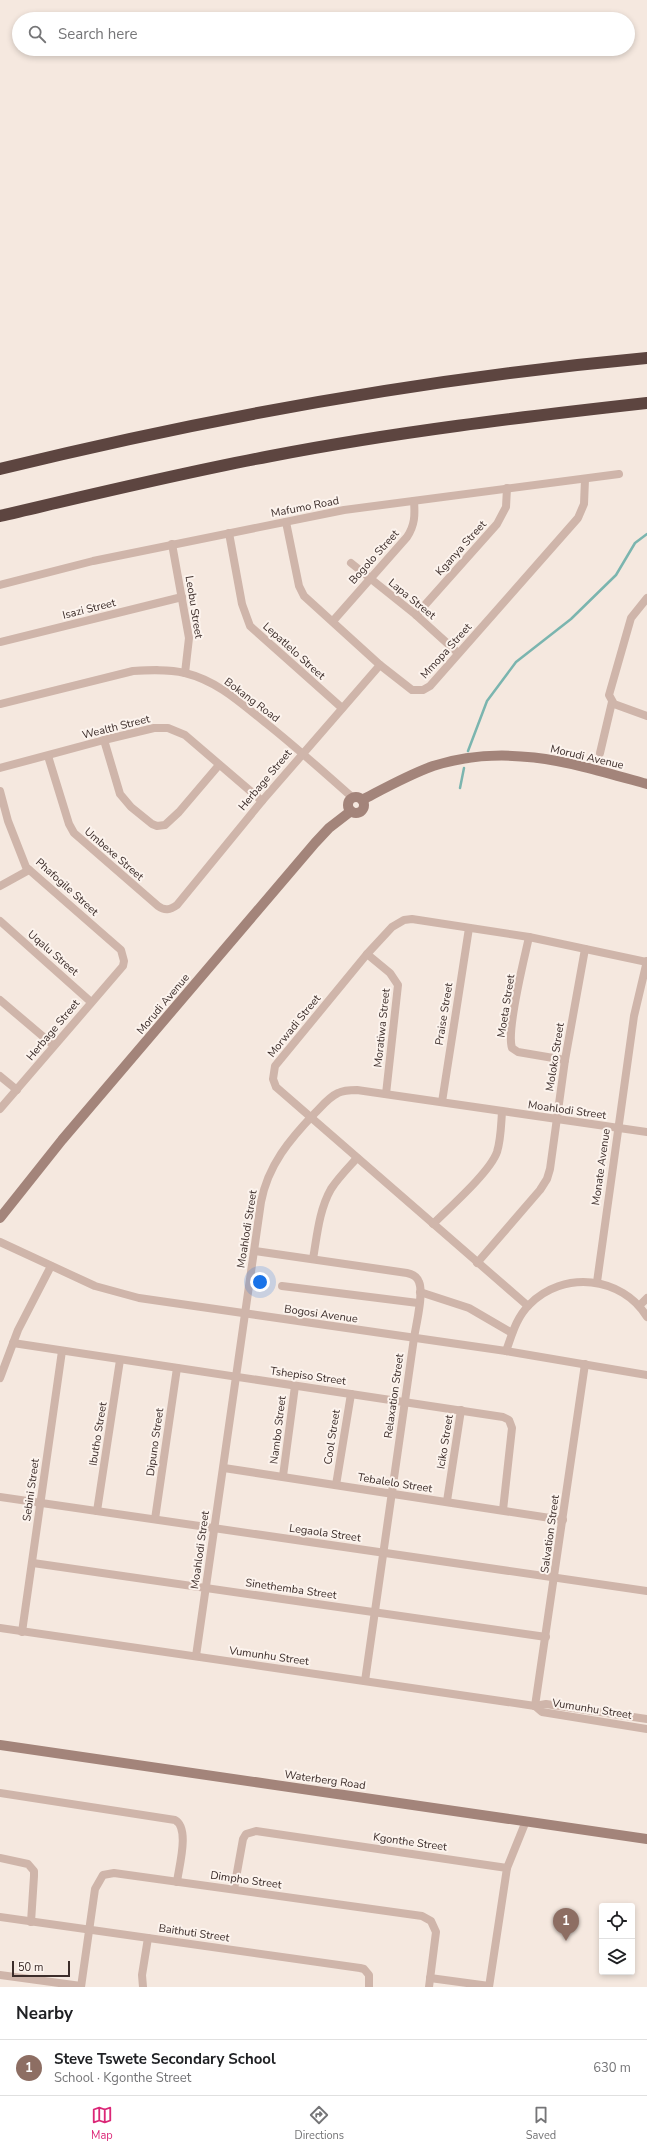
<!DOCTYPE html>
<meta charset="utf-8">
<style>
:root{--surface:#fff;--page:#f6f6f6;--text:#202124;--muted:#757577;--line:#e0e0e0;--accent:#db2777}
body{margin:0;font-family:"Nunito Sans",sans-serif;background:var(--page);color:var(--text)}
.controls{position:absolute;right:12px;bottom:12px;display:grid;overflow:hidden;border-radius:4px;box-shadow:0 2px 6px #0003}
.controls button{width:36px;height:36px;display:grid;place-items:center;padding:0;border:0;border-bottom:1px solid var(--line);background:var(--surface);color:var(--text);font:20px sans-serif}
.scale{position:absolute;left:12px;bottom:10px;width:58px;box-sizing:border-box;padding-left:4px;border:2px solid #3c2d2a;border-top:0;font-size:11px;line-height:14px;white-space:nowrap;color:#3c2d2a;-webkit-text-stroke:3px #fcf3ed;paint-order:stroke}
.you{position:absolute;left:260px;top:1282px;width:14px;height:14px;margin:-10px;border:3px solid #fff;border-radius:50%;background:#1a73e8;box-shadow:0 0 0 6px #1a73e833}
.badge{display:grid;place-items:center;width:26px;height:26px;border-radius:50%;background:var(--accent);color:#fff;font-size:13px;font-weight:700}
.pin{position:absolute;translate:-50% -33px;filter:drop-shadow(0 1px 2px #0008)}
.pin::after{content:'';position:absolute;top:21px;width:14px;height:12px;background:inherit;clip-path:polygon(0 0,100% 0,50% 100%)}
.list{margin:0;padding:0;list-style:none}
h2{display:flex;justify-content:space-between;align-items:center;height:52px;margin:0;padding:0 16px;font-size:17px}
h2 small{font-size:13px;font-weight:400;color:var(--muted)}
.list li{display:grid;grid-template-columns:26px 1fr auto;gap:12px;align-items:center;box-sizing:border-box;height:56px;padding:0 16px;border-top:1px solid var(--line)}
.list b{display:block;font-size:15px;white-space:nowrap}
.list p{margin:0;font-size:13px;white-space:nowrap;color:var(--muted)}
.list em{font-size:13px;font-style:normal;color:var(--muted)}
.icon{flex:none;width:22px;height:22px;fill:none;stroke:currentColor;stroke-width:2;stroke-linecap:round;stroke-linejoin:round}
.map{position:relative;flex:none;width:647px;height:1987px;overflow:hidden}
.search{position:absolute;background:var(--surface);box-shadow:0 2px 6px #0003;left:12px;right:12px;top:12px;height:44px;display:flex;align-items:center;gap:10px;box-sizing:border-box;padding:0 14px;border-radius:22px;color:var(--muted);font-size:15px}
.sheet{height:108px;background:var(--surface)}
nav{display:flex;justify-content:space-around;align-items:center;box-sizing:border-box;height:56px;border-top:1px solid var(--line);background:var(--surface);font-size:11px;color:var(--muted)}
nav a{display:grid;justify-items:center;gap:2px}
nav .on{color:var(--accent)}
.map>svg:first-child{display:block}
</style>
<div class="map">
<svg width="647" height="1987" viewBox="0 0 647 1987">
<rect width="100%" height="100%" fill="#f5e8df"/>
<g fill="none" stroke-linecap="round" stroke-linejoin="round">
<g stroke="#7bb5af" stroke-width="2.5">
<path d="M468,751L487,701L516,662L571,619L616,575L635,543L647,534"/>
<path d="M460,788L464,768"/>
</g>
<g stroke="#cfb5aa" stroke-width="8">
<path d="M286,522L299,586L304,596L380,665L412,690H423L430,686L578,518L584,504L585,479"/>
<path d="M229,533L242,604L250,626L342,708"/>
<path d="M172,544L189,638L185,673"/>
<path d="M351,563L416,615L458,653"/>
<path d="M0,585L93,561L344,510L619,474"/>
<path d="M647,598L631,618L609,695L614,704L647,716"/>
<path d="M416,615L497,524L506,507L507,488"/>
<path d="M333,621L407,537C415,525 415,515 414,501"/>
<path d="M0,642L182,597"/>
<path d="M0,704L133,671C150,670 169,669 185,673C218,681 242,704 267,724C297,748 325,773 353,798"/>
<path d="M104,740L120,794L131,807L152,824L157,826L165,825L179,812L219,765"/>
<path d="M600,753L612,702"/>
<path d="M48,756L69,824L74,833L158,906C165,911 170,910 177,905L262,801L380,665"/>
<path d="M0,768L104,740L154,728H168L185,735L262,801"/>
<path d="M0,791L8,821L26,867L121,950L124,961L123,966L0,1109"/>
<path d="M0,886L29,870"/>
<path d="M0,921L91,1002"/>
<path d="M529,937C524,960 506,1030 512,1048L518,1052L565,1060"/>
<path d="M367,954L390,973L398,985L386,1094"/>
<path d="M0,1000L53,1045"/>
<path d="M0,1076L17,1090"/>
<path d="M442,1102L469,928"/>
<path d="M433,1224C450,1207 490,1172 497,1152C501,1139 501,1125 502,1112"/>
<path d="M0,1242L95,1286L139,1298L506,1351L647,1375"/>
<path d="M255,1251L407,1273C412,1274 417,1276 419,1282C424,1293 416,1325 414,1338L365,1681"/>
<path d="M313,1259C317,1236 319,1210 331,1189C338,1178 348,1168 357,1158"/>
<path d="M477,1263L540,1190L547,1179L550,1169L565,1060L585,949"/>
<path d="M597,1282L634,1016L647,961"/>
<path d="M282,1286L418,1303"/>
<path d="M420,1292L469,1308L512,1333"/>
<path d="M640,1305L647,1298"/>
<path d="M528,1306L276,1087L273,1079L275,1066L367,954L392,927L404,920L412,919L529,937L647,962"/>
<path d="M13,1343L503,1417L509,1420L512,1428L503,1510"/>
<path d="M506,1351C512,1335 516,1318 529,1305C563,1270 622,1276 647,1317"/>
<path d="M0,1378L18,1330L51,1266"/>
<path d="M224,1468L563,1520"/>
<path d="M283,1476L295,1386"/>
<path d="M336,1485L351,1394"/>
<path d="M0,1497L647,1591"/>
<path d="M447,1501L461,1410"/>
<path d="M97,1511L120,1360"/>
<path d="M155,1519L177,1368"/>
<path d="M33,1563L546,1637"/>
<path d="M0,1628L535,1706L546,1704L647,1719"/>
<path d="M22,1632L62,1351"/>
<path d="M196,1656L261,1202C268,1165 290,1139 315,1113C322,1106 329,1097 338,1093C344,1090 350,1090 357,1090L647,1132"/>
<path d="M535,1706L585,1364"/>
<path d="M535,1706L542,1712L647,1729"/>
<path d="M0,1793L175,1820C190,1828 179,1866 177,1882"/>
<path d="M0,1858L28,1864L34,1871V1876L31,1922"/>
<path d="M507,1868L526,1821"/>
<path d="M234,1889L243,1839L246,1834L256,1831L507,1868L489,1987"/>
<path d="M0,1917L360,1968L364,1969L369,1975V1987"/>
<path d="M0,1975L81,1986"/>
<path d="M430,1978L489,1986"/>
<path d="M81,1987L95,1889L103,1875L114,1873L422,1916L431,1921L436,1932L429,1987"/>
<path d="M143,1987L142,1975L148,1938"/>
</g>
<g stroke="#a3847a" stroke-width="10">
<circle cx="356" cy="805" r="8"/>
<path d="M362,800C385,788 408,775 433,766C508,742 575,764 647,784"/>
<path d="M0,1218L62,1140L315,843L329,828L351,811"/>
<path d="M0,1745L647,1839"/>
</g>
<g stroke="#5d4540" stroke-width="12">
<path d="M0,469C212,417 429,378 647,358"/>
<path d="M0,516C90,495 180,473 271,456C395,432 521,417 647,403"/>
</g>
</g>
<g text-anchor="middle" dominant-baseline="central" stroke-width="4" stroke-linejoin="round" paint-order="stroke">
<g font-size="11" fill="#3c2d2a" stroke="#fcf3ed">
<text transform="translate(305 507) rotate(-11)">Mafumo Road</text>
<text transform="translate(461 548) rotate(-48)">Kganya Street</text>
<text transform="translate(374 557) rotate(-48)">Bogolo Street</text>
<text transform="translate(412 599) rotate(39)">Lapa Street</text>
<text transform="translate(194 607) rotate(81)">Leobu Street</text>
<text transform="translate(89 609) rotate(-14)">Isazi Street</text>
<text transform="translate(294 651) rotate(42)">Lepatlelo Street</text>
<text transform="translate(446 651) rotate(-48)">Mmopa Street</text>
<text transform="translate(252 700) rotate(37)">Bokang Road</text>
<text transform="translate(116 727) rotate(-14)">Wealth Street</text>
<text transform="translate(587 757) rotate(13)">Morudi Avenue</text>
<text transform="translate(265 780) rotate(-50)">Herbage Street</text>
<text transform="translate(114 854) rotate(41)">Umbexe Street</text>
<text transform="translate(67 887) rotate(42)">Phafogile Street</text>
<text transform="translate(53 953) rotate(41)">Uqalu Street</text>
<text transform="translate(163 1004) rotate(-50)">Morudi Avenue</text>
<text transform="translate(506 1006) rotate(-81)">Moeta Street</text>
<text transform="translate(444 1014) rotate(-81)">Praise Street</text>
<text transform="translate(294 1026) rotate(-51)">Morwadi Street</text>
<text transform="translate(382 1028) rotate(-84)">Moratiwa Street</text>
<text transform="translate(53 1030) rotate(-50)">Herbage Street</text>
<text transform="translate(555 1057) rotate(-81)">Moloko Street</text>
<text transform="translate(567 1110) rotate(8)">Moahlodi Street</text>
<text transform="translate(601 1167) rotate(-82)">Monate Avenue</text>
<text transform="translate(247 1229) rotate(-81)">Moahlodi Street</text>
<text transform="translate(321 1314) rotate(8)">Bogosi Avenue</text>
<text transform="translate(308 1376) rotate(8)">Tshepiso Street</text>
<text transform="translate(394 1396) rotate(-82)">Relaxation Street</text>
<text transform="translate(278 1430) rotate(-83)">Nambo Street</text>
<text transform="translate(98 1434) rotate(-81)">Ibutho Street</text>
<text transform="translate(332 1437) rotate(-81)">Cool Street</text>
<text transform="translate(155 1442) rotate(-82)">Dipuno Street</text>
<text transform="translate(445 1442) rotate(-81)">Iciko Street</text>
<text transform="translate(395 1483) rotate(9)">Tebalelo Street</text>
<text transform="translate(31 1490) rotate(-82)">Sebini Street</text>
<text transform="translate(325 1533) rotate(8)">Legaola Street</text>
<text transform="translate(550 1534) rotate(-82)">Salvation Street</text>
<text transform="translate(200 1550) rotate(-82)">Moahlodi Street</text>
<text transform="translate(291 1589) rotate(8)">Sinethemba Street</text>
<text transform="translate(269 1656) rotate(8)">Vumunhu Street</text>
<text transform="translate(592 1709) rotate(9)">Vumunhu Street</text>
<text transform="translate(325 1780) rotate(8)">Waterberg Road</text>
<text transform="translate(410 1842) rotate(8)">Kgonthe Street</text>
<text transform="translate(246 1880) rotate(8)">Dimpho Street</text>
<text transform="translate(194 1933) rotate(8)">Baithuti Street</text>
</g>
</g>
</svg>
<div class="controls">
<button><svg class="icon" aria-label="locate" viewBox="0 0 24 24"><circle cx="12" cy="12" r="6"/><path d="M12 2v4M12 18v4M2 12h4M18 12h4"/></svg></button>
<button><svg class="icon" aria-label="layers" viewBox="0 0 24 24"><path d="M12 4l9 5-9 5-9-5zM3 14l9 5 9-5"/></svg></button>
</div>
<div class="scale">50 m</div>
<div class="you"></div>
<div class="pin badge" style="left:566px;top:1941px;background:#8d6e63">1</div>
<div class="search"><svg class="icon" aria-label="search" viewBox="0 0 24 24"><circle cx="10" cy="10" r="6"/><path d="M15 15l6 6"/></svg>Search here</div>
</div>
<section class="sheet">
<h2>Nearby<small></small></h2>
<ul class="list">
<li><span class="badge" style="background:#8d6e63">1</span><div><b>Steve Tswete Secondary School</b><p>School · Kgonthe Street</p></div><em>630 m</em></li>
</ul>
</section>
<nav>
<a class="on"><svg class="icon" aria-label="map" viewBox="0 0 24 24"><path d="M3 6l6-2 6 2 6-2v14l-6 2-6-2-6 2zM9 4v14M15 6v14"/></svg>Map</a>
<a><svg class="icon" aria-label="directions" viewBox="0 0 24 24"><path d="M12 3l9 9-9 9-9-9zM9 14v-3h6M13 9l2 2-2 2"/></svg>Directions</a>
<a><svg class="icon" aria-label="saved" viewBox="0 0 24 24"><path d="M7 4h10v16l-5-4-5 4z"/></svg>Saved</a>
</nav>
